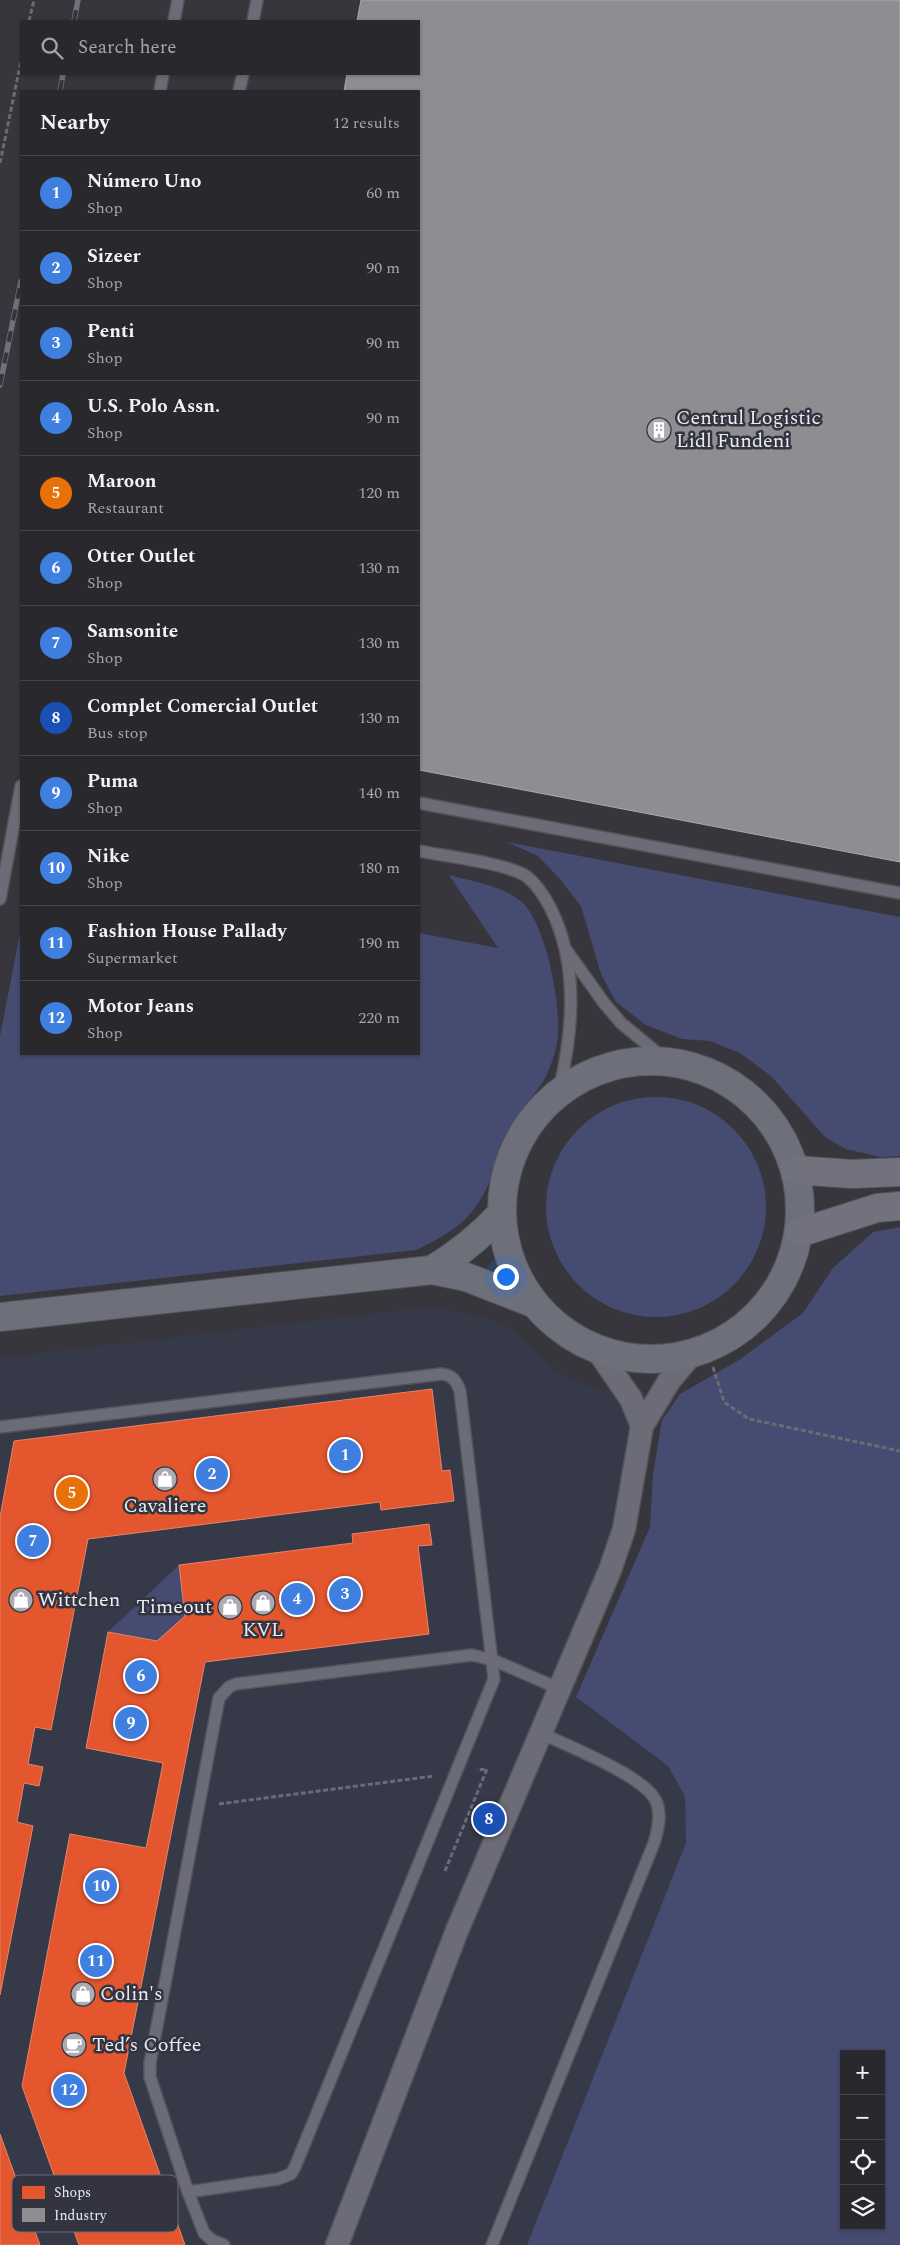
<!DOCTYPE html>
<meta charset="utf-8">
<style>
:root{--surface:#28282d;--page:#343439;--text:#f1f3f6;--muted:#a5a6aa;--line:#444449;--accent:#95b2f1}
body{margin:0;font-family:Spectral,serif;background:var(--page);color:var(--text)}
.controls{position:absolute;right:15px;bottom:15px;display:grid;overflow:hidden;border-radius:0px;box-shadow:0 1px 4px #0004}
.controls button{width:45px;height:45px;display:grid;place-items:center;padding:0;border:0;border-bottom:1px solid var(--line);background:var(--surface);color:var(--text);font:25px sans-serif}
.you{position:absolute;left:505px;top:1276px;width:18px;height:18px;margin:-12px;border:4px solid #fff;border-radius:50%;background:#1a73e8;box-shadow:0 0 0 8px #1a73e833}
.badge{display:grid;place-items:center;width:32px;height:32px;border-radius:50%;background:var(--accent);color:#fff;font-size:16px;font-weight:700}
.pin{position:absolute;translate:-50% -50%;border:2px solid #fff;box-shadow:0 1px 5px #0006}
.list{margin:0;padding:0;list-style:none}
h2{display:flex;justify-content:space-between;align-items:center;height:65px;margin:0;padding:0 20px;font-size:21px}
h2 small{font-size:16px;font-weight:400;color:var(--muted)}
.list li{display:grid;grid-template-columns:32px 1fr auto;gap:15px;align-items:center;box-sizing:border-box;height:75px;padding:0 20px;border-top:1px solid var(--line)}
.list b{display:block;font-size:19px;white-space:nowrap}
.list p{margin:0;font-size:16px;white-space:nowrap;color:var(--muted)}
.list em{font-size:16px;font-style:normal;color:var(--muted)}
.icon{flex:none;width:28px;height:28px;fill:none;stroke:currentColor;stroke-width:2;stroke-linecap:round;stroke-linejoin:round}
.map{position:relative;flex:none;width:900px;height:2245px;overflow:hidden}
.search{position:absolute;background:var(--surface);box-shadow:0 1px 4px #0004;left:20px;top:20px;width:400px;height:55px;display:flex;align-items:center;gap:12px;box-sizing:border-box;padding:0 18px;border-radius:0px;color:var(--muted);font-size:19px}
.panel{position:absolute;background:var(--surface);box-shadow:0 1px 4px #0004;left:20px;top:90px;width:400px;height:965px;border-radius:0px}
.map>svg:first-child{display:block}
</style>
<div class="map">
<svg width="900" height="2245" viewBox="0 0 900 2245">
<rect width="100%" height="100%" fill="#36363c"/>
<path fill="#363948" d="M429,1307L478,1315L514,1331L556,1371L583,1384L616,1394L653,1399L576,1697L668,1766L685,1797L686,1843L527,2245H0V1358Z"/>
<g fill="#464b72" fill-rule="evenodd">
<path d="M507,842L900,917V1156L880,1157L846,1149L825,1137L771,1076L740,1053L710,1041L682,1039L646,1025L616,1002L601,974L581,906L559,878L538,856Z"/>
<path d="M449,875C474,882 502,885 523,903C547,926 566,1020 555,1052C552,1062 548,1074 542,1083C534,1096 522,1107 515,1120C503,1140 498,1162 489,1183C473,1220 450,1234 416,1250L0,1296V1036L21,928V1054H419V933L498,948Z"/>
<circle cx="656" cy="1207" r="110"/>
<path d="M900,1227V2245H527L686,1843L685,1797L668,1766L576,1697L650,1527L653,1474L662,1420L680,1394L739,1360L803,1313L833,1268L873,1232ZM844,2054H881V2226H844Z"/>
<path d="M179,1565L185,1616L157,1641L108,1632Z"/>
</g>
<g fill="#e4572e" stroke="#e68469">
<path d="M432,1389L442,1471L450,1470L454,1501L381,1510L380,1502L88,1539L51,1730L35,1727L28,1764L43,1767L39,1786L24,1783L17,1822L33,1826L0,1995V1517L14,1441Z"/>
<path d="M429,1524L432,1545L418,1546L429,1634L205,1662L124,2073L185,2245H79L22,2086L70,1834L146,1848L156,1799L163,1763L86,1748L108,1632L157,1641L185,1616L179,1565L353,1543L352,1534Z"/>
<path d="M0,2134L40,2245H0Z"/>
</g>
<path fill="#8d8d92" stroke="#a9aaaf" d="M361,0H900V862L419,770V91H344L347,74H419V21H357Z"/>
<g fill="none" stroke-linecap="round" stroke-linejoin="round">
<defs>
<g id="lane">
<path d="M174,21L178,0"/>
<path d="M253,21L257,0"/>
<path d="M160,91L163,74"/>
<path d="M239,91L243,74"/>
<path d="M419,803L900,893"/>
<path d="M419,851C444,856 506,863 526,876C537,884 545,897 551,909C579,966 573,1031 559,1091"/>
<path d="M0,899L21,786"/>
<path d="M567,951L604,1003L621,1023L666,1060"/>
<path d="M0,1427L441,1374C452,1375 456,1380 460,1391L494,1679L295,2167L291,2174L278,2179L188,2192"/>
<path d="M224,2245L212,2240L204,2233L188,2192L150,2077V2063L219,1698L229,1687L236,1684L472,1655L493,1660L560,1689"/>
<path d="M492,2245L654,1843C658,1830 662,1814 656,1801C645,1776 567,1746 541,1733"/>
</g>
<g id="street">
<path d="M598,1351L631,1399L642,1426"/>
<path d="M337,2245L456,1933L610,1570L624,1529L642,1426L669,1381L691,1355"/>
</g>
<g id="secondary">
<circle cx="651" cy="1210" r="149"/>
<path d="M432,1270C458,1254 480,1237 501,1214"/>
<path d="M0,1317L432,1270L466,1277L533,1303"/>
</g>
<g id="highway">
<path d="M795,1170L852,1174L900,1172"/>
<path d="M799,1233L877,1208L900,1206"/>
</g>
</defs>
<use href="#lane" stroke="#545458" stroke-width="14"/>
<use href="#street" stroke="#545458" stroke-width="25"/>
<use href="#secondary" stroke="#545458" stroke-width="30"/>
<use href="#highway" stroke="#545458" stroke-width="30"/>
<g stroke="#6a6c73" stroke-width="3" stroke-dasharray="5 2.5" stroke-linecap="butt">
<path d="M29,21L34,0"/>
<path d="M0,163L21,61"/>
<path d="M713,1367L724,1402L749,1419L900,1451"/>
<path d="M219,1804L434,1776"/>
<path d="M445,1871L487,1769L477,1770"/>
</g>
<use href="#lane" stroke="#6c6c78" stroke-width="11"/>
<use href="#street" stroke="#6c6c78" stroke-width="22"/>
<use href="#secondary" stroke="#6d6f7b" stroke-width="28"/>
<use href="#highway" stroke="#72727f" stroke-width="28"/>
<defs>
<g id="rail">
<path d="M74,21L78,0"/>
<path d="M60,91L63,74"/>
<path d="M0,385L21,281"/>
</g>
</defs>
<use href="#rail" stroke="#717278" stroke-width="5.5"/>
<use href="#rail" stroke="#33343f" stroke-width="4" stroke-dasharray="11" stroke-linecap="butt"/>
</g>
<defs>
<symbol id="building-disc" viewBox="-11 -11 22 22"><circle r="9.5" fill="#abacb3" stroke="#33343f"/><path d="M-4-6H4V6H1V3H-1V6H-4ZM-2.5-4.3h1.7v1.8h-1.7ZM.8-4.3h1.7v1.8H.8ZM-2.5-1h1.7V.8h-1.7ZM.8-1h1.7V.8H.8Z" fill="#fff"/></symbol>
<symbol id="shop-disc" viewBox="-11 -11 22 22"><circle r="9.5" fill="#abacb3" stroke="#33343f"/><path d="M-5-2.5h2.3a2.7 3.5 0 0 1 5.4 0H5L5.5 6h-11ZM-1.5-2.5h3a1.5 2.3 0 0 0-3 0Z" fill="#fff"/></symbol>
<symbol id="cafe-disc" viewBox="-11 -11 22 22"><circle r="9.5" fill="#abacb3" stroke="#33343f"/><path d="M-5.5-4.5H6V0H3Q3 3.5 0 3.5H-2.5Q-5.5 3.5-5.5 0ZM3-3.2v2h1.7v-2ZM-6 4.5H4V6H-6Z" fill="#fff"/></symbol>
</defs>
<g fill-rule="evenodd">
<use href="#building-disc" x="645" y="416" width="28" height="28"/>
<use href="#shop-disc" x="151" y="1465" width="28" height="28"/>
<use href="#shop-disc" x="7" y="1586" width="28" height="28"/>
<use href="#shop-disc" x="249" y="1589" width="28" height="28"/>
<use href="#shop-disc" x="216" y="1593" width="28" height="28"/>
<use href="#shop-disc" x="69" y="1980" width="28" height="28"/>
<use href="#cafe-disc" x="60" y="2031" width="28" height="28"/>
</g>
<g text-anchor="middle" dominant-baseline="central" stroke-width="5" stroke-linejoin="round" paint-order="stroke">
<g font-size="20" fill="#eaecf3" stroke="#33343f" text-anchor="start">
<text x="676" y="418">Centrul Logistic<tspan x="676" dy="23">Lidl Fundeni</tspan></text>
<text x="165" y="1506" text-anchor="middle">Cavaliere</text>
<text x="38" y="1600">Wittchen</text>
<text x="212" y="1607" text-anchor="end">Timeout</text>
<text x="263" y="1630" text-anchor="middle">KVL</text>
<text x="100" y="1994">Colin's</text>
<text x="92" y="2045">Ted’s Coffee</text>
</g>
</g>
<rect x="12" y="2175" width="166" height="57" rx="8" fill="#33343f" stroke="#6a6b75" stroke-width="1"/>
<rect x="22" y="2186" width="23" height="13" fill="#e4572e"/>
<rect x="22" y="2208" width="23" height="14" fill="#8d8d92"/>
<g font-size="14" fill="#eaecf3">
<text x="54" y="2197">Shops</text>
<text x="54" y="2220">Industry</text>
</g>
</svg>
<div class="controls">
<button>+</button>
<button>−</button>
<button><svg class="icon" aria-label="locate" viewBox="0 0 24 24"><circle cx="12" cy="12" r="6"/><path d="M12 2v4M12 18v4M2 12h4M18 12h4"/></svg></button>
<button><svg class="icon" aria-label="layers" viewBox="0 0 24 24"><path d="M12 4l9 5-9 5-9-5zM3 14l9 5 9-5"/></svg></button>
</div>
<div class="you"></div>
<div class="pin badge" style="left:345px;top:1455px;background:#3f7fe0">1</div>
<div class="pin badge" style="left:212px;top:1474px;background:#3f7fe0">2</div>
<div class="pin badge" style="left:345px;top:1594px;background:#3f7fe0">3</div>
<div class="pin badge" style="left:297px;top:1599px;background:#3f7fe0">4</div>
<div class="pin badge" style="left:72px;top:1493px;background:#e8710a">5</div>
<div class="pin badge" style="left:141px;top:1676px;background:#3f7fe0">6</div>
<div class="pin badge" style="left:33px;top:1541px;background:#3f7fe0">7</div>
<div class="pin badge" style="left:489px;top:1819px;background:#1a4fb4">8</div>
<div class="pin badge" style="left:131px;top:1723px;background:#3f7fe0">9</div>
<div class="pin badge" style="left:101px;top:1886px;background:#3f7fe0">10</div>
<div class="pin badge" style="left:96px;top:1961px;background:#3f7fe0">11</div>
<div class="pin badge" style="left:69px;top:2090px;background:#3f7fe0">12</div>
<div class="search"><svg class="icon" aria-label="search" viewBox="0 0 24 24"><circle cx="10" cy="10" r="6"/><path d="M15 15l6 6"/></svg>Search here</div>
<section class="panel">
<h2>Nearby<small>12 results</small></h2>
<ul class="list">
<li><span class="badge" style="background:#3f7fe0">1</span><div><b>Número Uno</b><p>Shop</p></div><em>60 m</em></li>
<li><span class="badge" style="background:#3f7fe0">2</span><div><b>Sizeer</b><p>Shop</p></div><em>90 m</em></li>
<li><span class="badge" style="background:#3f7fe0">3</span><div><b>Penti</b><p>Shop</p></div><em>90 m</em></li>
<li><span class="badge" style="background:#3f7fe0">4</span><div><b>U.S. Polo Assn.</b><p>Shop</p></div><em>90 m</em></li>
<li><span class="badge" style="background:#e8710a">5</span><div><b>Maroon</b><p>Restaurant</p></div><em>120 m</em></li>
<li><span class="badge" style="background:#3f7fe0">6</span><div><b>Otter Outlet</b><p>Shop</p></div><em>130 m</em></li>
<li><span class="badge" style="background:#3f7fe0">7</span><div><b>Samsonite</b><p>Shop</p></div><em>130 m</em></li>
<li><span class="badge" style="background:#1a4fb4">8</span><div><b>Complet Comercial Outlet</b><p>Bus stop</p></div><em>130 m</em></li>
<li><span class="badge" style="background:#3f7fe0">9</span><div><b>Puma</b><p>Shop</p></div><em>140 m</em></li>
<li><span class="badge" style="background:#3f7fe0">10</span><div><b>Nike</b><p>Shop</p></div><em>180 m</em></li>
<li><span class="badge" style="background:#3f7fe0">11</span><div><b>Fashion House Pallady</b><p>Supermarket</p></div><em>190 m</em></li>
<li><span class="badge" style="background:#3f7fe0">12</span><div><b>Motor Jeans</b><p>Shop</p></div><em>220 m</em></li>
</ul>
</section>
</div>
